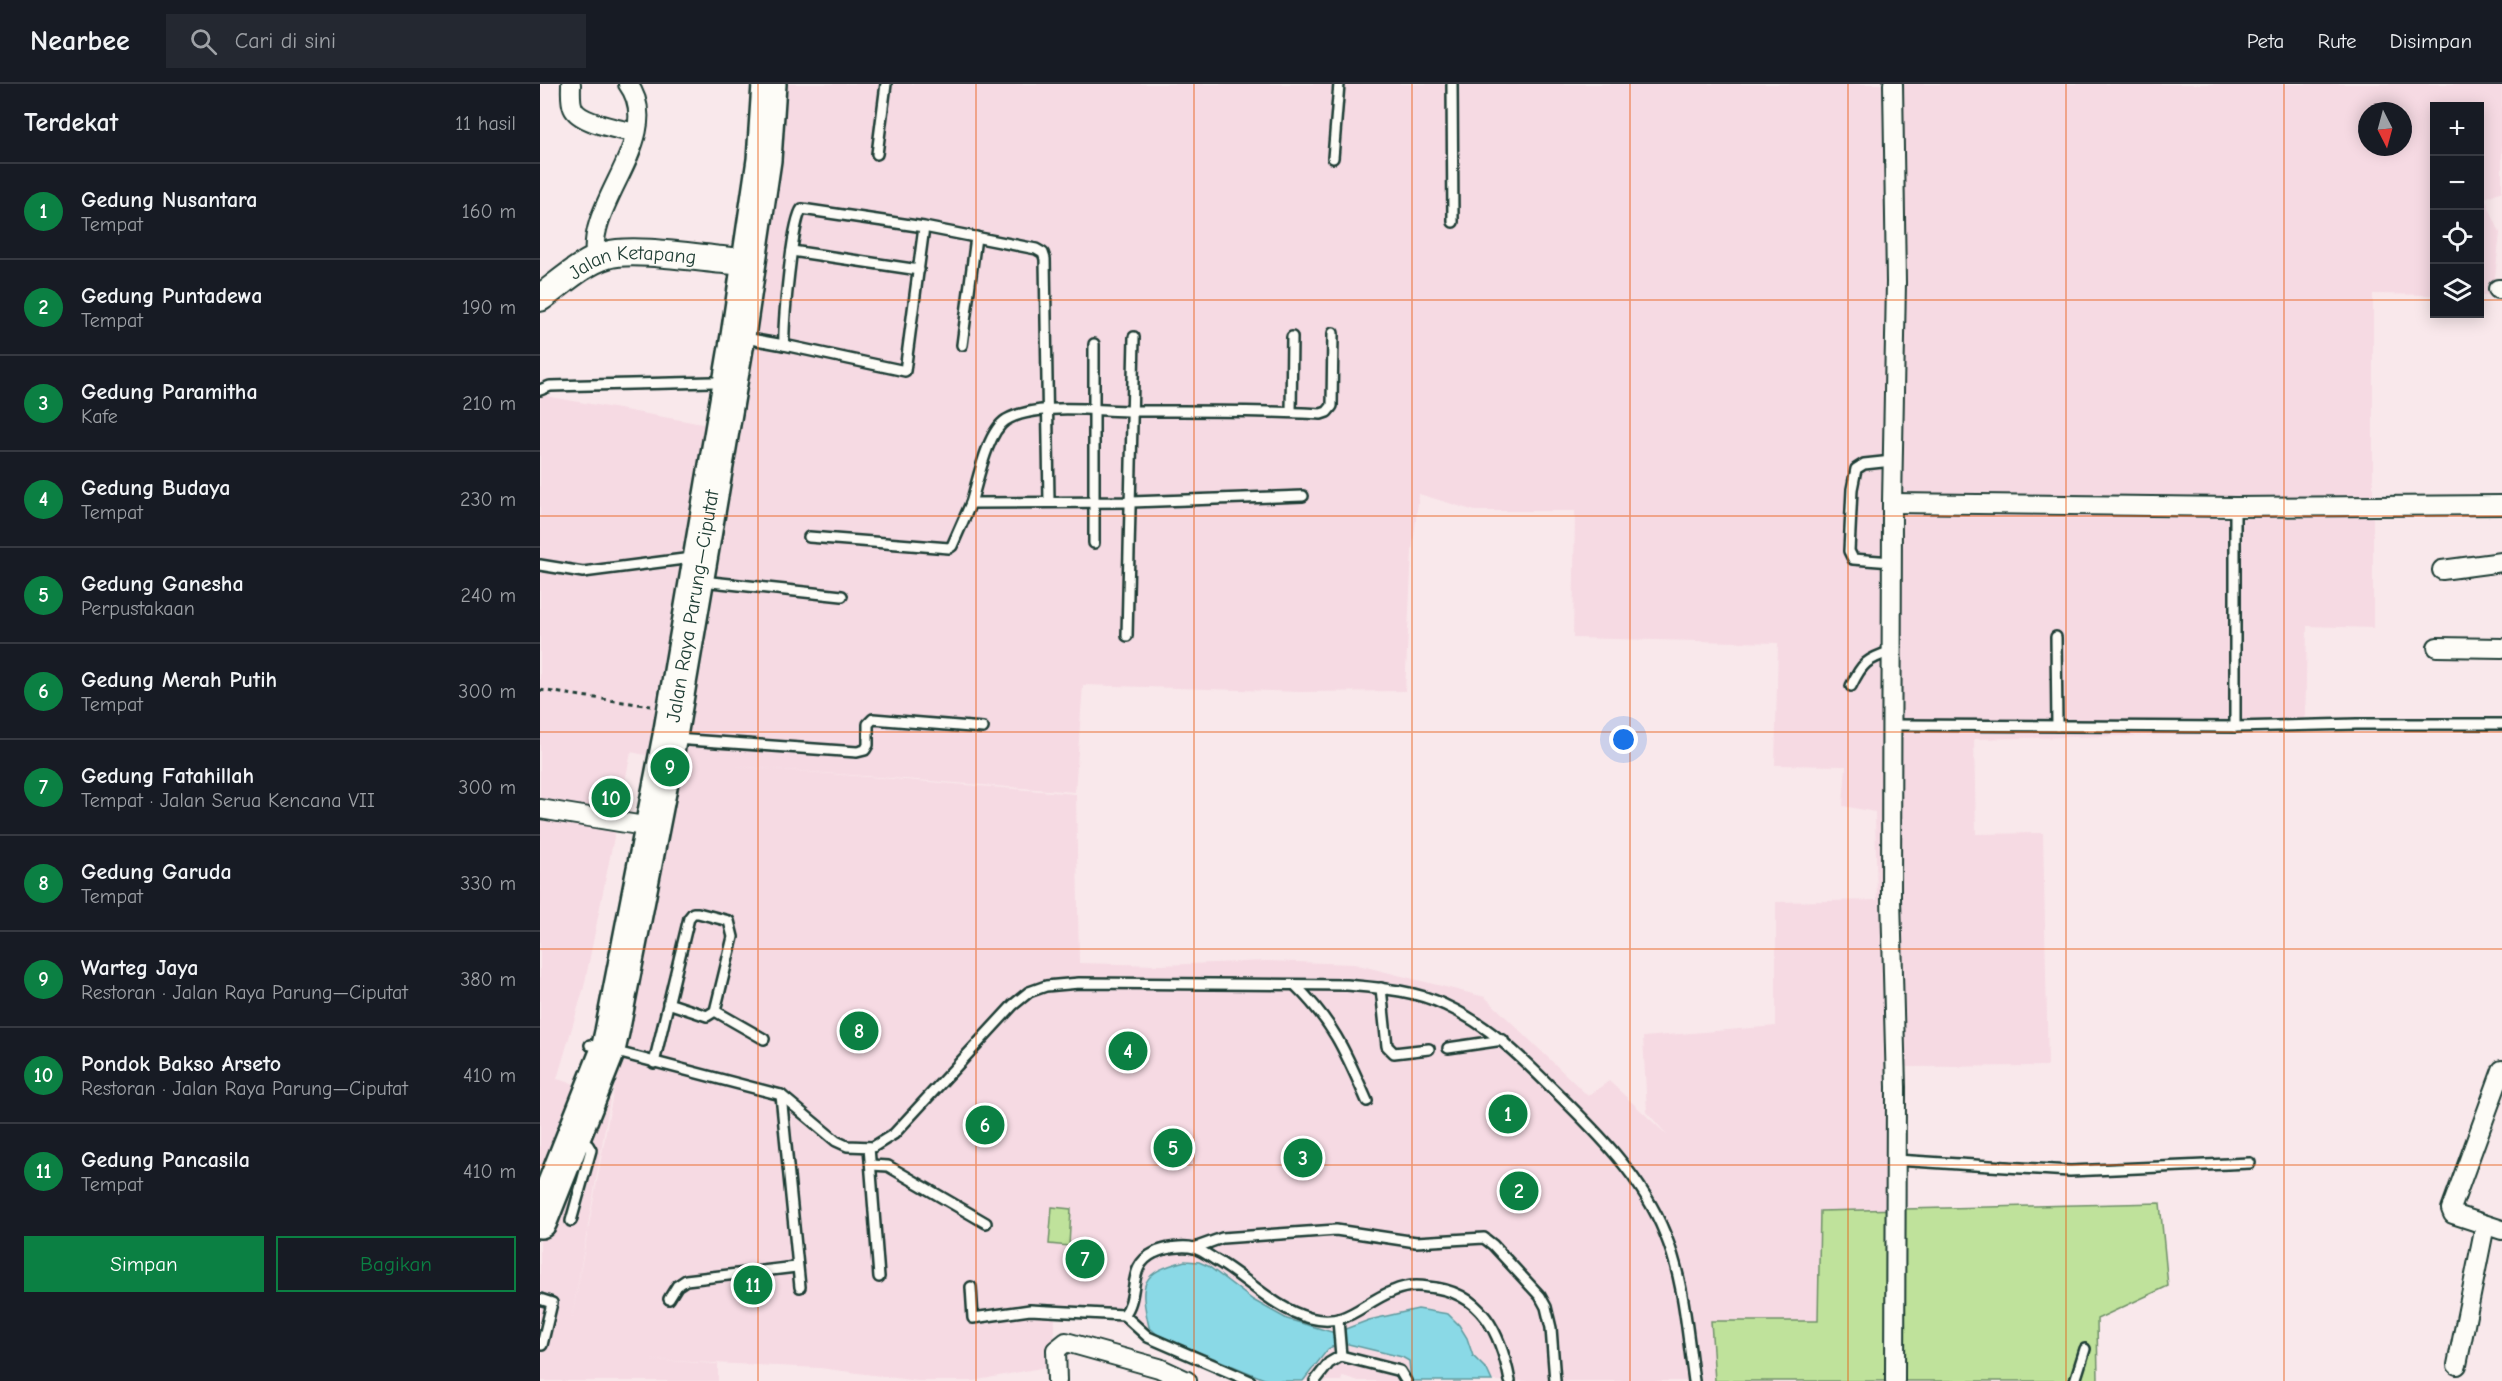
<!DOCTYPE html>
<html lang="id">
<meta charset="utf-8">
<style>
:root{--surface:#171b24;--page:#242831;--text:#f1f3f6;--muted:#9ea1a6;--line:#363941;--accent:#0b8043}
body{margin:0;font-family:"Comic Neue",sans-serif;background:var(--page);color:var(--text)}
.controls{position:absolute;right:18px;top:18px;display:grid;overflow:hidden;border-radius:0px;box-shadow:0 3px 15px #0003}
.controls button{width:54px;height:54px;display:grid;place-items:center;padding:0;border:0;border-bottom:2px solid var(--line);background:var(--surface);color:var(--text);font:30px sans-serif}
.compass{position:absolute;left:1818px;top:18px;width:54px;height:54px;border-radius:50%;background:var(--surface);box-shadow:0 3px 15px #0003;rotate:174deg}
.you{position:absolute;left:1084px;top:656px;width:21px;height:21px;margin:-15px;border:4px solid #fff;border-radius:50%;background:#1a73e8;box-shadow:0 0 0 9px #1a73e833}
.badge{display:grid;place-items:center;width:39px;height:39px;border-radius:50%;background:var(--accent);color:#fff;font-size:20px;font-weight:700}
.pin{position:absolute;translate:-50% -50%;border:3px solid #fff;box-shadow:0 2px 6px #0006}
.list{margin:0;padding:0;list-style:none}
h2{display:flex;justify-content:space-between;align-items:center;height:78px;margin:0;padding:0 24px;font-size:26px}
h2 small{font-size:20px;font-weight:400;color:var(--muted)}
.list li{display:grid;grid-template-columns:39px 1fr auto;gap:18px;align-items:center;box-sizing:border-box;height:96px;padding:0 24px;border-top:2px solid var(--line)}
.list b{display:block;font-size:22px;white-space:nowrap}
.list p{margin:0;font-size:20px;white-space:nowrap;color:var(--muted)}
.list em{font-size:20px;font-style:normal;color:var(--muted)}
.actions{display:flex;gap:12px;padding:18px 24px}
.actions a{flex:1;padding:14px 0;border:2px solid var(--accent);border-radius:0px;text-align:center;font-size:21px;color:var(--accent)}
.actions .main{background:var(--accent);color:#fff}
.icon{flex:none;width:33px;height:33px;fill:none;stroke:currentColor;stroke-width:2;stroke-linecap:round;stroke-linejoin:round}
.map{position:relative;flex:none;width:1962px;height:1297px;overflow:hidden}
header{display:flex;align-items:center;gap:36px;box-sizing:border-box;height:84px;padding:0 30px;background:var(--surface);border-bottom:2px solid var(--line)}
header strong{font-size:28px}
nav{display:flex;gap:33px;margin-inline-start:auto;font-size:21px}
.search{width:420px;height:54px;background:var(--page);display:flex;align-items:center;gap:15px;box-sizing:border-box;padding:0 21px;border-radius:0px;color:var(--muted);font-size:22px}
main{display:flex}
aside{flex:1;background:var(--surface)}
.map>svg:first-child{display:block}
</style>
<header>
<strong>Nearbee</strong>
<div class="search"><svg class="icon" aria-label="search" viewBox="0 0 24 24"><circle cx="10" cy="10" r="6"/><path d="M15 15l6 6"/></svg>Cari di sini</div>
<nav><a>Peta</a><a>Rute</a><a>Disimpan</a></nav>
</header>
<main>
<aside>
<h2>Terdekat<small>11 hasil</small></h2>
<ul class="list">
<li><span class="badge">1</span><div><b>Gedung Nusantara</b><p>Tempat</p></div><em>160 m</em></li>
<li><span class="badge">2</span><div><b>Gedung Puntadewa</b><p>Tempat</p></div><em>190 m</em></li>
<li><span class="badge">3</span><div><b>Gedung Paramitha</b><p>Kafe</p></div><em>210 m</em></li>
<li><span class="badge">4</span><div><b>Gedung Budaya</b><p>Tempat</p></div><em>230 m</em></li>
<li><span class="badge">5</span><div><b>Gedung Ganesha</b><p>Perpustakaan</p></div><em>240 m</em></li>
<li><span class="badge">6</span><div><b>Gedung Merah Putih</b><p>Tempat</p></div><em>300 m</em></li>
<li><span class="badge">7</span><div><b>Gedung Fatahillah</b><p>Tempat · Jalan Serua Kencana VII</p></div><em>300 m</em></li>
<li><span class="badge">8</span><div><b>Gedung Garuda</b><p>Tempat</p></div><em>330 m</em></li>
<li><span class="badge">9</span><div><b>Warteg Jaya</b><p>Restoran · Jalan Raya Parung—Ciputat</p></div><em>380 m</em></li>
<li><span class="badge">10</span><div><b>Pondok Bakso Arseto</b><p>Restoran · Jalan Raya Parung—Ciputat</p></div><em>410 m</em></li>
<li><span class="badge">11</span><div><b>Gedung Pancasila</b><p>Tempat</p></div><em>410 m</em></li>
</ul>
<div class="actions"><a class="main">Simpan</a><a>Bagikan</a></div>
</aside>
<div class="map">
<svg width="1962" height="1297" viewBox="0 0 1962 1297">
<rect width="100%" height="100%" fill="#f9e8eb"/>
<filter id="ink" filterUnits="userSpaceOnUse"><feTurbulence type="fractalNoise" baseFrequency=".0167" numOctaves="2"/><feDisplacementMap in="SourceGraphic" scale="12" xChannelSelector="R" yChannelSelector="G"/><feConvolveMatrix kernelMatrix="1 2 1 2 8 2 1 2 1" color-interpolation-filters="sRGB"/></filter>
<g filter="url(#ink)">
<path fill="#f6dae3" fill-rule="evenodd" d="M239,0H1962V107L1945,114L1960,149L1953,211H1940V22H1894V211L1833,210V544L1767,542L1765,648L1434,655L1436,750L1503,749L1508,982L1365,983V1125L1280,1127L1278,1237H1171L1175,1297H819L803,1292L801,1297H696L572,1237L515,1234L511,1282L433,1297H378L280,1284L110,1276L178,1280V1297H0V311L191,345ZM1827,27H1863V63H1827ZM879,410L935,427H1035L1033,554L1238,559L1235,681L1306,682L1303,722L1335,728L1337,816L1236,818V942L1103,953L1107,1028L1127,1051L1069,997L1048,1012L945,913L814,880L727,877L621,881L539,879L536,710L192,682L535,708L543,601L760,608L865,607L872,468ZM91,668L134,677L32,1233L71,1010L17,995L44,903Z"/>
<g fill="#bfe29b" stroke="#6f9068" stroke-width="1.5">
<path d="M1620,1119L1628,1202L1557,1235L1558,1297H1175L1171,1237H1278L1280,1127Z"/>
<path d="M512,1123L531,1125L529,1162L509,1160Z"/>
</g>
<path fill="#8ad9e6" stroke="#5f9b9f" stroke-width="1.5" d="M645,1177L659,1178L668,1182L713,1216L747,1235L795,1249L829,1236L878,1225L908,1230L919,1241L927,1254L933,1272L947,1286L952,1297H871L869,1277L862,1273L800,1258L788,1265L763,1297H729L618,1251L609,1243C599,1199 600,1189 645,1177Z"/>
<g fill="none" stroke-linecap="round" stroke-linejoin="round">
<defs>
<g id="lane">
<path d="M912,0L913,138"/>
<path d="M337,70L346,0"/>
<path d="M793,74L799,0"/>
<path d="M384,143L365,287L244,261C243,240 252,136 262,125L384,143L496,165L503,169L505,175L509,417"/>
<path d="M252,167L379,186"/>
<path d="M205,254L244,261"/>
<path d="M554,260V459"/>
<path d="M422,261L436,153"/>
<path d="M0,306L10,302L173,298"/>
<path d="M751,328L752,253"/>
<path d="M763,412L591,418L431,419C438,397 447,348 466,336C497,318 558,327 593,327C656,327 718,326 781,330L787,328L792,322L793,249"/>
<path d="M1695,423V643"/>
<path d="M269,453L409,464L412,462L431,419"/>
<path d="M1352,478L1313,475L1309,467L1312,405L1316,385L1324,380L1352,377"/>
<path d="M0,481L43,488L144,475"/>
<path d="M162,497L302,512"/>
<path d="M587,552L594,253"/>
<path d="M1516,553L1517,642"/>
<path d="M1311,602C1322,579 1327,575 1352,567"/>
<path d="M1352,641L1695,643L1817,640H1962"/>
<path d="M135,655L317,668L325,666L328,661V640L333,635L443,644"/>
<path d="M755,901C794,939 806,969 827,1017"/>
<path d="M841,904L847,962L854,969L889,965"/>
<path d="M175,927L224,955"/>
<path d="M50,961L241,1011L296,1057L307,1062L333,1063L354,1050L473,921L489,908L506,902L539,899L807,901C840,904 874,906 905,921C949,941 981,973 1015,1007C1057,1048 1103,1094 1125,1150C1144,1196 1147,1248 1154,1297"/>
<path d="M908,964L963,956"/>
<path d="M114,979L149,834L153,829H158L189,837L193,853L175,927L167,932L128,919"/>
<path d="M241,1011L260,1203"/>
<path d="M329,1063L339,1193"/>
<path d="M1356,1076L1530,1087L1710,1079"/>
<path d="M331,1081L348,1082L446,1139"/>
<path d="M31,1137L51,1066L48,1061L37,1058"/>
<path d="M654,1164L682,1154L796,1146L876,1158L944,1154L953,1161L1000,1212L1006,1223L1011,1244L1015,1297"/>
<path d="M431,1203L433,1234L490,1226L584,1231C600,1212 586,1182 614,1169C623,1164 644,1161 654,1164C661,1166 668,1171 674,1175C707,1193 732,1224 770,1234C808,1244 821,1219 853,1207C864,1202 876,1201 888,1203C942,1207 961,1250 970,1297"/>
<path d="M0,1215L12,1219L2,1261"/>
<path d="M129,1215L137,1202L146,1196L256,1183"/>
<path d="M584,1231L608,1253L710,1297"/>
<path d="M798,1236L801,1272"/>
<path d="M775,1297L789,1279L801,1272L860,1287L866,1297"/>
<path d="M1535,1297L1545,1265"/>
</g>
<g id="street">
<path d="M31,0C31,8 30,17 33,24C39,39 80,45 95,49"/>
<path d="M1353,0L1356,198L1352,419L1351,814L1356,1003L1355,1297"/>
<path d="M56,176C43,120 127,53 88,0"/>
<path d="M1958,205H1962"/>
<path d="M1352,419L1695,423L1962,421"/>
<path d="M1902,486L1962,478"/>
<path d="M1897,563L1962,564"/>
<path d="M0,725L98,741"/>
<path d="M1962,986L1911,1125L1913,1130L1962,1146"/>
<path d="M1917,1281L1945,1141"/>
<path d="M517,1297L516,1266L526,1258L619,1284L647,1297"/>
</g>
<g id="secondary">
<path id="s1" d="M0,214C21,199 43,178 67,171C93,163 164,175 194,177"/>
</g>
<g id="highway">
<path id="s2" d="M0,1137L68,966L72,948L130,652L198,252L224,76L229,0"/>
</g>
</defs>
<use href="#lane" stroke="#1f3d34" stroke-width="14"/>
<use href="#street" stroke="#1f3d34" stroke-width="22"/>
<use href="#secondary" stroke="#1f3d34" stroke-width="30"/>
<use href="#highway" stroke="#1f3d34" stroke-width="38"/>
<path stroke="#1f3d34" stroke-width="3" stroke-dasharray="4.5 4.5" stroke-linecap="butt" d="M0,606L111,622"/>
<use href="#lane" stroke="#fdfcf7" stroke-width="9"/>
<use href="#street" stroke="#fdfcf7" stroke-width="18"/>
<use href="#secondary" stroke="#fdfcf7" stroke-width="26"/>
<use href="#highway" stroke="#fdfcf7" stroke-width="33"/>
</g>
</g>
<path fill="none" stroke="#e8590c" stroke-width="1.5" stroke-opacity="0.55" d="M218,0V1297M436,0V1297M654,0V1297M872,0V1297M1090,0V1297M1308,0V1297M1526,0V1297M1744,0V1297M0,216H1894M1940,216H1962M0,432H1962M0,648H1962M0,865H1962M0,1081H1962"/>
<g text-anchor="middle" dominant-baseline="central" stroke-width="4.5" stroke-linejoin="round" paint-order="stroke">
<g font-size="20" fill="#1f3d34" stroke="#fdfcf7">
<text stroke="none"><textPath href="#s1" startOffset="104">Jalan Ketapang</textPath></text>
<text stroke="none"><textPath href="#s2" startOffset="636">Jalan Raya Parung—Ciputat</textPath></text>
</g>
</g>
</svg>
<div class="controls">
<button>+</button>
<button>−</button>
<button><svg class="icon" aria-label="locate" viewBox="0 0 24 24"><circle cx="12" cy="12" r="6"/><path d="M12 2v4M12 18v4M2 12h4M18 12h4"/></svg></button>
<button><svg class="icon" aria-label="layers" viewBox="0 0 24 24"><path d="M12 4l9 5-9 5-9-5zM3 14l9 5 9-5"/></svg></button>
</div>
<svg class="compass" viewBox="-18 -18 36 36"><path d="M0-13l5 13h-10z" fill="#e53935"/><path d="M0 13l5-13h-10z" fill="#9ea1a6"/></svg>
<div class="you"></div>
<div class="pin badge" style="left:968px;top:1030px">1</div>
<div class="pin badge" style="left:979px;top:1107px">2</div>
<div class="pin badge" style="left:763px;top:1074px">3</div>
<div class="pin badge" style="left:588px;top:967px">4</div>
<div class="pin badge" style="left:633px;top:1064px">5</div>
<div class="pin badge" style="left:445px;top:1041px">6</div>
<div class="pin badge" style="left:545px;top:1175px">7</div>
<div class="pin badge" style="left:319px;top:947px">8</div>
<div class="pin badge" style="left:130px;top:683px">9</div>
<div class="pin badge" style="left:71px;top:714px">10</div>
<div class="pin badge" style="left:213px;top:1201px">11</div>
</div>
</main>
